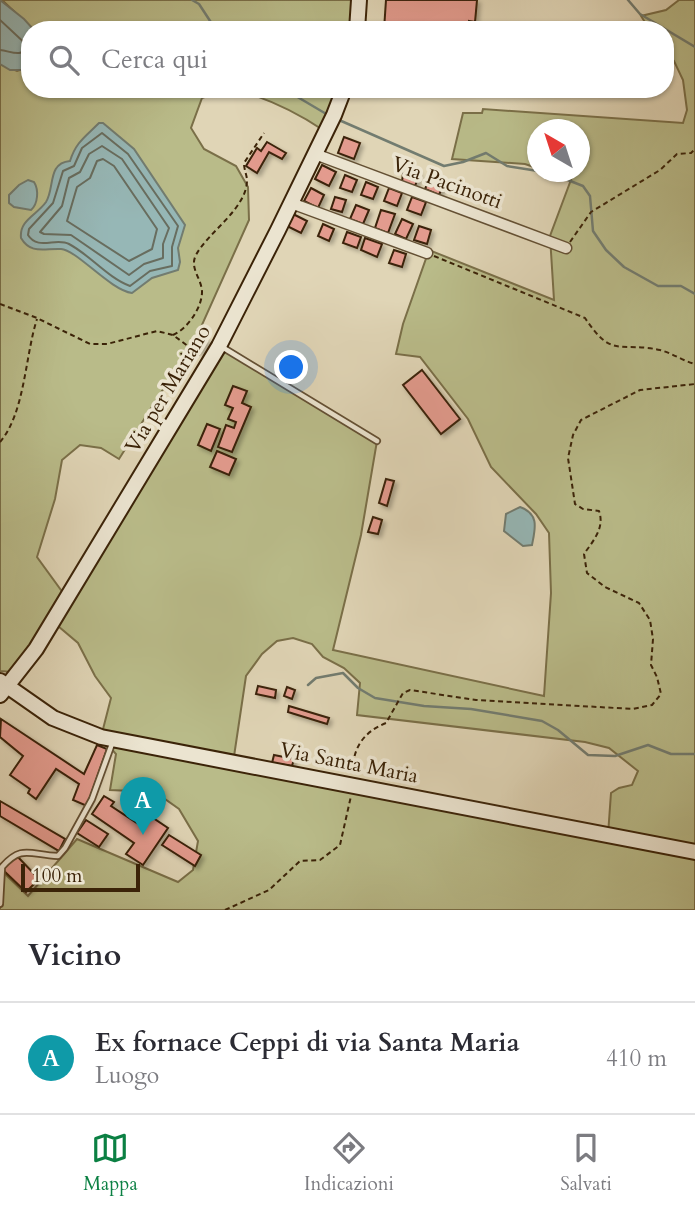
<!DOCTYPE html>
<html lang="it">
<style>
:root{--surface:#fff;--page:#f2f2f3;--text:#2b2b33;--muted:#7c7c81;--line:#e1e1e2;--accent:#0b8043}
body{margin:0;font-family:Cardo,serif;background:var(--page);color:var(--text)}
.compass{position:absolute;left:527px;top:119px;width:63px;height:63px;border-radius:50%;background:var(--surface);box-shadow:0 2px 5px #0004;rotate:321deg}
.scale{position:absolute;left:21px;bottom:18px;width:119px;box-sizing:border-box;padding-left:7px;border:4px solid #3b2308;border-top:0;font-size:19px;line-height:24px;white-space:nowrap;color:#3b2308;-webkit-text-stroke:5px #ebe4d0;paint-order:stroke}
.you{position:absolute;left:292px;top:368px;width:24px;height:24px;margin:-18px;border:5px solid #fff;border-radius:50%;background:#1a73e8;box-shadow:0 0 0 10px #1a73e833}
.badge{display:grid;place-items:center;width:46px;height:46px;border-radius:50%;background:var(--accent);color:#fff;font-size:23px;font-weight:700}
.pin{position:absolute;translate:-50% -58px;filter:drop-shadow(0 2px 4px #0008)}
.pin::after{content:'';position:absolute;top:37px;width:24px;height:21px;background:inherit;clip-path:polygon(0 0,100% 0,50% 100%)}
.list{margin:0;padding:0;list-style:none}
h2{display:flex;justify-content:space-between;align-items:center;height:91px;margin:0;padding:0 28px;font-size:30px}
h2 small{font-size:23px;font-weight:400;color:var(--muted)}
.list li{display:grid;grid-template-columns:46px 1fr auto;gap:21px;align-items:center;box-sizing:border-box;height:112px;padding:0 28px;border-top:2px solid var(--line)}
.list b{display:block;font-size:26px;white-space:nowrap}
.list p{margin:0;font-size:23px;white-space:nowrap;color:var(--muted)}
.list em{font-size:23px;font-style:normal;color:var(--muted)}
.icon{flex:none;width:38px;height:38px;fill:none;stroke:currentColor;stroke-width:2;stroke-linecap:round;stroke-linejoin:round}
.map{position:relative;flex:none;width:695px;height:910px;overflow:hidden}
.search{position:absolute;background:var(--surface);box-shadow:0 2px 5px #0004;left:21px;right:21px;top:21px;height:77px;display:flex;align-items:center;gap:18px;box-sizing:border-box;padding:0 24px;border-radius:28px;color:var(--muted);font-size:26px}
.sheet{height:203px;background:var(--surface)}
nav{display:flex;justify-content:space-around;align-items:center;box-sizing:border-box;height:98px;border-top:2px solid var(--line);background:var(--surface);font-size:19px;color:var(--muted)}
nav a{display:grid;justify-items:center;gap:4px}
nav .on{color:var(--accent)}
.map>svg:first-child{display:block}
</style>
<div class="map">
<svg width="695" height="910" viewBox="0 0 695 910">
<defs>
<filter id="shadow"><feDropShadow dx="3" dy="3" stdDeviation="2" flood-color="#0004"/></filter>
</defs>
<rect width="100%" height="100%" fill="#e0d5b6"/>
<filter id="stains"><feTurbulence type="fractalNoise" baseFrequency=".00286" numOctaves="4"/><feColorMatrix values="0 0 0 0 .2 0 0 0 0 .09 0 0 0 0 .02 0 0 0 .5 -.17"/></filter>
<radialGradient id="worn" r=".72"><stop offset=".6" stop-color="#630" stop-opacity="0"/><stop offset="1" stop-color="#630" stop-opacity=".3"/></radialGradient>
<g fill="#b9bb89" stroke="#7a6f48" stroke-width="2" fill-rule="evenodd">
<path d="M2,0H355L352,30H34Z"/>
<path d="M679,0H695V910H0V869L28,896L77,839L178,882L193,870L198,841L179,809L155,792L110,790L116,754L101,737L111,698L95,676L78,643L58,626L222,347L377,441L361,535L333,650L544,696L551,593L549,533L536,514L491,467L468,419L420,357L396,354L403,324L429,250L554,300L550,236L572,177L551,172H580V130H538L537,168L525,164L452,159L463,113H482L483,109L683,123L687,110L683,80L674,61L665,50V30H650L641,16L666,10ZM293,638L312,644L323,657L344,668L360,683L357,715L585,742L609,748L638,771L632,785L619,788L611,793L608,835L233,763L246,676L262,654L277,641Z"/>
<path d="M30,62V89H226L202,98L191,128L204,149L236,166L248,187L249,220L184,365L169,380L119,459L101,448L80,445L62,460L55,499L37,557L66,597L12,672L0,671V64L17,71L26,68Z"/>
<path d="M234,89H341L323,130C295,111 267,98 234,89Z"/>
</g>
<g fill="#96b7b6" stroke="#727c70" stroke-width="2">
<path d="M0,0L24,19L34,30H30V62L22,70H10L0,64Z"/>
<path d="M99,123H103L134,149L185,225L178,248L180,262L178,270L152,278L132,293C110,290 77,250 61,249C45,248 31,255 21,238C19,220 37,215 46,202C55,188 47,163 70,161C76,142 85,137 99,123Z"/>
<path d="M28,180L34,182C39,190 38,204 31,210L14,207L9,203V195L19,185Z"/>
<path d="M520,507C540,514 535,529 532,545L523,546L504,531L506,514Z"/>
</g>
<g fill="none" stroke-linecap="round" stroke-linejoin="round">
<g stroke="#686d5f" stroke-width="2">
<path d="M0,20L29,47C20,58 11,51 0,50"/>
<path d="M102,133L128,154L178,226L172,247V266L150,271L130,286C108,278 90,255 69,244C56,237 38,251 28,235L29,229L53,203L63,171L74,166L82,148Z"/>
<path d="M102,146L122,159L169,228L163,244V258L144,264L129,275L71,235L44,234L40,232L62,206L69,178L80,172L89,154Z"/>
<path d="M103,159L114,166L157,229L152,249L129,261L67,221L77,187L90,178L97,161Z"/>
</g>
<g stroke="#727c70" stroke-width="2.5">
<path d="M192,0L199,4L216,30"/>
<path d="M628,0L640,14L695,47"/>
<path d="M284,89L328,115"/>
<path d="M339,120L444,166L463,162L486,153L507,166L538,171"/>
<path d="M539,172L550,173L583,186L590,196L593,231L606,250L624,267L658,286H681L695,294"/>
<path d="M308,685L316,678L343,673L358,688L375,698L424,706L471,709L542,721L558,730L588,755L615,756L648,745L671,754H695"/>
</g>
</g>
<g fill="#e39b8e" stroke="#3b2308" stroke-width="2" filter="url(#shadow)">
<path d="M386,0H477L475,22L469,21V23H472V30H384Z"/>
<path d="M344,137L360,143L354,159L338,153Z"/>
<path d="M267,142L286,153L282,159L269,152L257,173L246,166L257,148L261,151Z"/>
<path d="M322,165L336,172L329,186L315,179Z"/>
<path d="M408,169L418,171L417,174L419,175L415,186L402,182L403,173L405,174Z"/>
<path d="M345,175L357,180L352,192L340,188Z"/>
<path d="M431,175L445,181L439,195L425,189Z"/>
<path d="M366,182L378,187L373,199L361,195Z"/>
<path d="M311,188L324,195L318,208L304,201Z"/>
<path d="M389,188L402,193L397,206L384,201Z"/>
<path d="M335,197L346,200L342,212L331,209Z"/>
<path d="M412,197L426,202L421,215L407,210Z"/>
<path d="M356,205L369,210L363,224L350,219Z"/>
<path d="M381,210L395,214L388,233L375,228Z"/>
<path d="M293,214L307,221L301,233L287,226Z"/>
<path d="M402,219L413,224L406,239L395,234Z"/>
<path d="M323,224L334,229L329,241L318,236Z"/>
<path d="M419,226L431,230L427,244L414,240Z"/>
<path d="M347,232L361,237L357,248L343,243Z"/>
<path d="M365,238L382,244L377,257L361,250Z"/>
<path d="M394,250L406,254L402,267L389,263Z"/>
<path d="M200,336L207,340L200,352L193,348Z"/>
<path d="M422,370L460,419L441,434L403,385Z"/>
<path d="M233,386L247,391L242,403L251,407L232,452L218,447L226,425L234,428L236,422L228,419L233,408L225,405Z"/>
<path d="M207,424L220,429L211,451L198,445Z"/>
<path d="M217,451L236,459L229,475L210,467Z"/>
<path d="M386,479L394,481L387,506L379,503Z"/>
<path d="M373,517L382,520L378,534L368,532Z"/>
<path d="M258,686L276,690L275,698L256,694Z"/>
<path d="M287,687L295,690L292,699L284,696Z"/>
<path d="M289,706L329,718L327,724L288,712Z"/>
<path d="M1,719L84,774L97,745L107,749L87,806L73,800L79,784L56,769L36,799L28,793L30,789L10,775L23,756L0,737Z"/>
<path d="M274,755L294,759L292,766L272,763Z"/>
<path d="M104,796L114,802L111,806L143,827L150,816L168,828L143,865L126,854L134,843L92,814Z"/>
<path d="M0,801L65,839L59,851L0,816Z"/>
<path d="M86,820L108,834L99,847L77,833Z"/>
<path d="M169,835L201,855L195,866L162,845Z"/>
<path d="M16,855L39,879L26,892L2,869Z"/>
</g>
<g fill="none" stroke-linecap="round" stroke-linejoin="round">
<defs>
<g id="lane">
<path d="M222,347L377,441"/>
<path d="M0,904L2,867C22,844 30,855 58,856L65,848L92,799L113,741"/>
</g>
<g id="street">
<path d="M315,154L566,248"/>
<path d="M291,203L427,253"/>
</g>
<g id="secondary">
<path d="M357,30L359,0"/>
<path d="M0,681L53,718L101,737L695,852"/>
<path d="M0,695L36,649L219,346L278,230L334,115L344,89"/>
</g>
</defs>
<use href="#lane" stroke="#645034" stroke-width="8"/>
<use href="#street" stroke="#645034" stroke-width="13"/>
<use href="#secondary" stroke="#3b2308" stroke-width="18"/>
<g stroke="#3b2308" stroke-width="2" stroke-dasharray="5 3.5" stroke-linecap="butt">
<path d="M570,242L591,212L660,170L677,154L691,153L695,149"/>
<path d="M434,256L585,318C613,360 619,341 660,350C672,353 683,361 695,364"/>
<path d="M0,304L37,318L90,344H107L157,331L173,335L200,355"/>
<path d="M173,335C187,329 202,308 202,292C202,279 189,268 196,255C208,232 248,208 247,179C246,173 244,169 244,163L264,133"/>
<path d="M0,442C25,413 25,356 37,319"/>
<path d="M353,773C352,749 363,732 386,723L403,693L410,690L476,700L633,709L652,705L661,694L657,677L651,665L653,639L650,620L639,603L605,587L587,573L584,554C593,541 605,528 599,511L583,509L575,504L568,458L573,435L581,420L640,390L695,384"/>
<path d="M225,910L269,890L300,861L320,860L340,845L351,796"/>
</g>
<use href="#lane" stroke="#ebe4d0" stroke-width="4.5"/>
<use href="#street" stroke="#ebe4d0" stroke-width="10"/>
<use href="#secondary" stroke="#ebe4d0" stroke-width="14"/>
</g>
<g text-anchor="middle" dominant-baseline="central" stroke-width="7" stroke-linejoin="round" paint-order="stroke">
<g font-size="21" fill="#3b2308" stroke="#ebe4d0">
<text transform="translate(447 183) rotate(20)">Via Pacinotti</text>
<text transform="translate(168 389) rotate(-59)">Via per Mariano</text>
<text transform="translate(349 763) rotate(11)">Via Santa Maria</text>
</g>
</g>
<rect width="100%" height="100%" filter="url(#stains)"/>
<rect width="100%" height="100%" fill="url(#worn)"/>
</svg>
<svg class="compass" viewBox="-18 -18 36 36"><path d="M0-13l5 13h-10z" fill="#e53935"/><path d="M0 13l5-13h-10z" fill="#7c7c81"/></svg>
<div class="scale">100 m</div>
<div class="you"></div>
<div class="pin badge" style="left:143px;top:835px;background:#0f9aa8">A</div>
<div class="search"><svg class="icon" aria-label="search" viewBox="0 0 24 24"><circle cx="10" cy="10" r="6"/><path d="M15 15l6 6"/></svg>Cerca qui</div>
</div>
<section class="sheet">
<h2>Vicino<small></small></h2>
<ul class="list">
<li><span class="badge" style="background:#0f9aa8">A</span><div><b>Ex fornace Ceppi di via Santa Maria</b><p>Luogo</p></div><em>410 m</em></li>
</ul>
</section>
<nav>
<a class="on"><svg class="icon" aria-label="map" viewBox="0 0 24 24"><path d="M3 6l6-2 6 2 6-2v14l-6 2-6-2-6 2zM9 4v14M15 6v14"/></svg>Mappa</a>
<a><svg class="icon" aria-label="directions" viewBox="0 0 24 24"><path d="M12 3l9 9-9 9-9-9zM9 14v-3h6M13 9l2 2-2 2"/></svg>Indicazioni</a>
<a><svg class="icon" aria-label="saved" viewBox="0 0 24 24"><path d="M7 4h10v16l-5-4-5 4z"/></svg>Salvati</a>
</nav>
